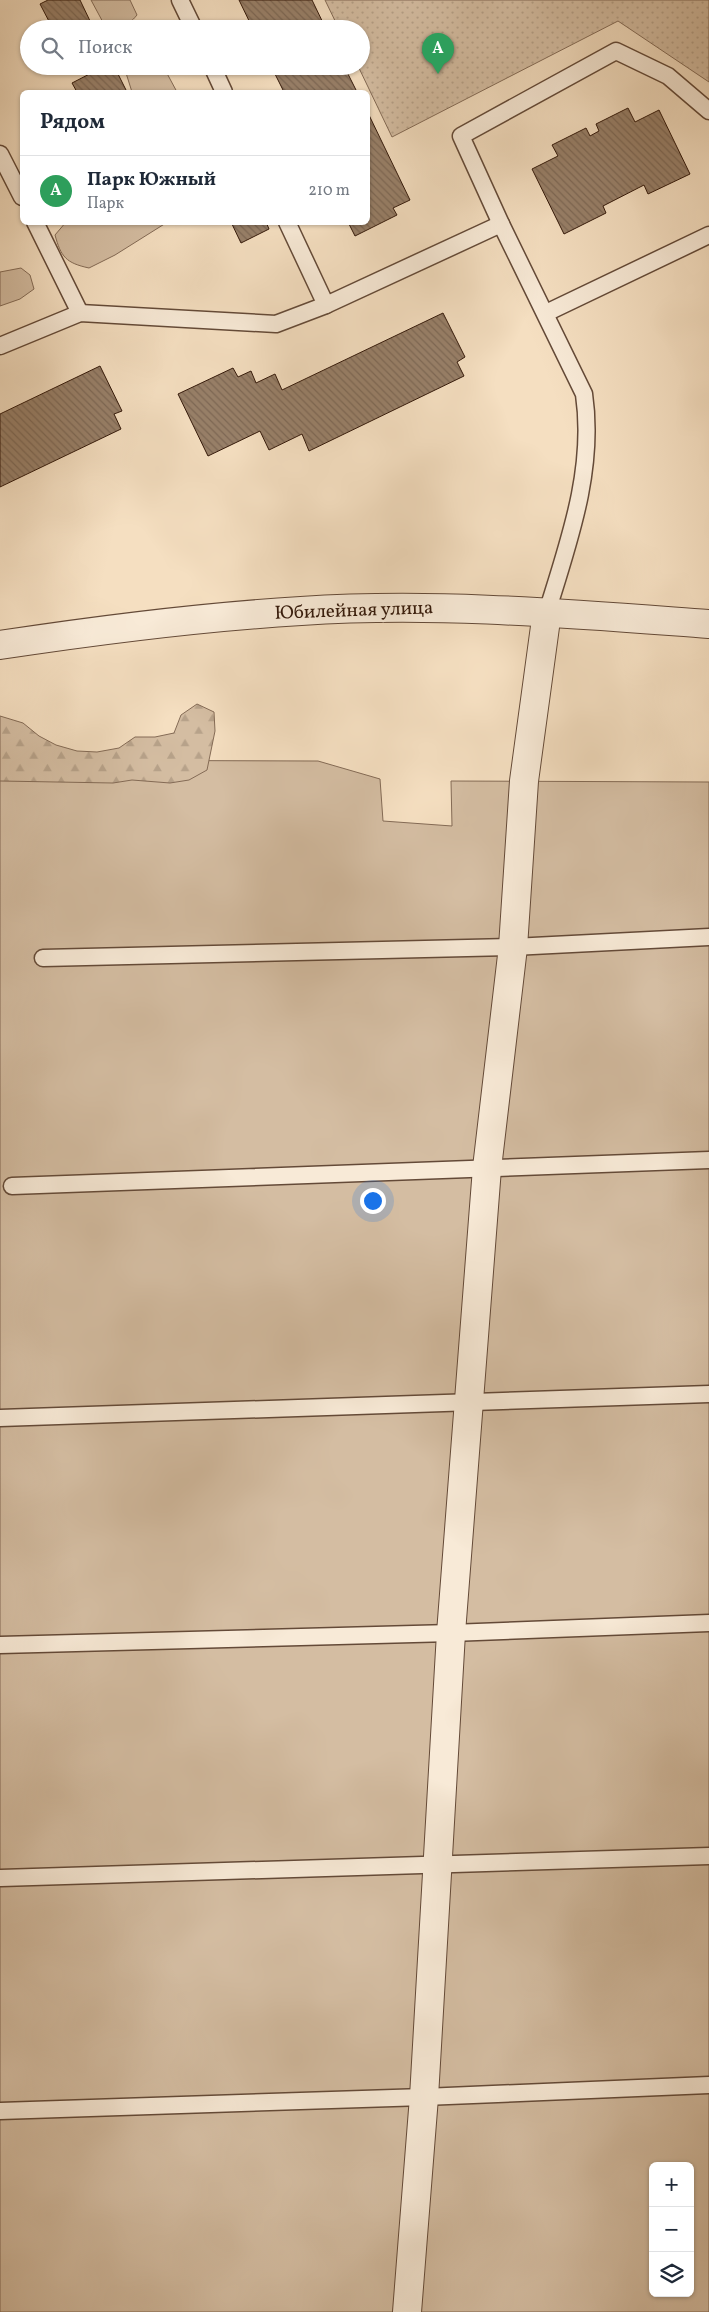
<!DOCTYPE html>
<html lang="ru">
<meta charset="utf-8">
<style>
:root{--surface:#fff;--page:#f6f6f7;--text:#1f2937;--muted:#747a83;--line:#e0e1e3;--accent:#db2777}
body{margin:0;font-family:Vollkorn,serif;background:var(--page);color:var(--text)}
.controls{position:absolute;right:15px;bottom:15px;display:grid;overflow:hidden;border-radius:8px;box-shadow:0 1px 4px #0004}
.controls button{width:45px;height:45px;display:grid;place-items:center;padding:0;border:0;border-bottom:1px solid var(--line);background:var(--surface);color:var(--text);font:25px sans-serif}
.you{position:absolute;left:372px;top:1200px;width:18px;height:18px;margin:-12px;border:4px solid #fff;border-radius:50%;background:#1a73e8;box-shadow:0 0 0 8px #1a73e833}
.badge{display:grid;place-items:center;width:32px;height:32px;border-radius:50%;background:var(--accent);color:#fff;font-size:16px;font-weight:700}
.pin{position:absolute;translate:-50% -41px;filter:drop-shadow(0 1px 2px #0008)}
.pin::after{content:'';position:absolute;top:26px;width:18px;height:15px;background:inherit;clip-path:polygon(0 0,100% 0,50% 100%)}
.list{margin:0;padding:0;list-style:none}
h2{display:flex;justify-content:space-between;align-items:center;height:65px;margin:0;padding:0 20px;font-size:21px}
h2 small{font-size:16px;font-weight:400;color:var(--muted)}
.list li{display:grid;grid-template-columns:32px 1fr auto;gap:15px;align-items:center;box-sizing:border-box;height:70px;padding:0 20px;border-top:1px solid var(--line)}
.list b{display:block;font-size:19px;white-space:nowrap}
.list p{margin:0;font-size:16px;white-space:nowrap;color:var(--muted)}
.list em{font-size:16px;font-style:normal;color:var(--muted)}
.icon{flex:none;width:28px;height:28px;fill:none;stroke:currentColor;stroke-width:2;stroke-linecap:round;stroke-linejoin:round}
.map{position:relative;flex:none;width:709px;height:2312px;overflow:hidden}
.search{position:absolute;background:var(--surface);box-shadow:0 1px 4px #0004;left:20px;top:20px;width:350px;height:55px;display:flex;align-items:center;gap:12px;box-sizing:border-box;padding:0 18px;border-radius:28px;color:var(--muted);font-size:19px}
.panel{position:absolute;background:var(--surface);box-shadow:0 1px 4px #0004;left:20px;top:90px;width:350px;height:135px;border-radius:8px}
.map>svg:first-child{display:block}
</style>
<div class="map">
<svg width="709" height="2312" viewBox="0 0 709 2312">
<defs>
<pattern id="forest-firs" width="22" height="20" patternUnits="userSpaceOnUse" patternTransform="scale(1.25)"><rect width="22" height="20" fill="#d4bda2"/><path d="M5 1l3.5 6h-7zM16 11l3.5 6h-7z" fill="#b7a28a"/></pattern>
<pattern id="park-dots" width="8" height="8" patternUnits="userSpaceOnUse" patternTransform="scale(1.25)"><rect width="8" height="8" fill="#d4bda2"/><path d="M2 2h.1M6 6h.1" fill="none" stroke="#b7a28a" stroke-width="1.8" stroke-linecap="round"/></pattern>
<pattern id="building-back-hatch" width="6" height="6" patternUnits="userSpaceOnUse" patternTransform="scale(1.25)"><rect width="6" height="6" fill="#988069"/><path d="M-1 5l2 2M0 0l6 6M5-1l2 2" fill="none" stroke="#7d6855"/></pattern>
</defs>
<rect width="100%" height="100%" fill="#f5dfc1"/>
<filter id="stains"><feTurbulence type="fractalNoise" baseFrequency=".004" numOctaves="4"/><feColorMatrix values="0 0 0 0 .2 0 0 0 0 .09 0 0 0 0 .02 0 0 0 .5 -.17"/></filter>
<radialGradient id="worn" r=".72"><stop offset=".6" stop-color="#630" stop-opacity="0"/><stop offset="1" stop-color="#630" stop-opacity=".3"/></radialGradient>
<g fill="#d4bda2" stroke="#846b56" fill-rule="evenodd">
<path d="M91,0H130L137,15C127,27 121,29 105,26Z"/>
<path d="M130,66H163L177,92H132L126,73Z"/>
<path d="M66,222H166V223L115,255L89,268C66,263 61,257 55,235Z"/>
<path d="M21,268L30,275L34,289L20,299L0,306V272Z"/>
<path d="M0,760L318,761L380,779L383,821L452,826L451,781L709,782V2312H0ZM653,2166H690V2293H653Z"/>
</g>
<path fill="url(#forest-firs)" stroke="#846b56" d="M197,704L214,712L215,731L207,770L189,780L170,783L132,780L113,783L0,781V716L23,723L39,736L56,745L77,751L97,752L119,748L135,737H155L174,733L181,715Z"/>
<path fill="url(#park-dots)" stroke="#846b56" d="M325,0H709V82L618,21L392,137L358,66H361V29H339Z"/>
<g fill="url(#building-back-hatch)" stroke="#34190a">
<path d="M48,0H80L91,23L80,29H53L40,4Z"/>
<path d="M239,0H312L326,29H253Z"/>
<path d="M105,66H114L127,92H77L72,83Z"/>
<path d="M271,66H344L357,92H284Z"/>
<path d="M628,108L635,122L659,110L690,174L648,194L644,185L603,206L606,213L564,234L532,169L558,156L552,145L586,128L590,136L599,131L596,124Z"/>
<path d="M368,113L410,200L393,208L397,215L355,236L348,222H368Z"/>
<path d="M231,222H266L269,229L241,243Z"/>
<path d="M443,313L465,357L457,362L464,376L309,451L302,434L269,450L260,431L208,456L178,394L233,368L238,377L251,371L256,383L275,374L282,390Z"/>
<path d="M100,366L122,411L114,414L121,429L0,487V414Z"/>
</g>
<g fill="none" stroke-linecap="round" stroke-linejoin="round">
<defs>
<g id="service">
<path d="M180,0L194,29"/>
<path d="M212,66L224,92"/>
<path d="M0,154L22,197"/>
<path d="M35,222L80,313"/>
<path d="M287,222L326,305L501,224L584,394C595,469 569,541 547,612"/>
<path d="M501,224L461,136L616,51L668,76L709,111"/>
<path d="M546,313L709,235"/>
<path d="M0,346L80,313L276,324L326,305"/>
<path d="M43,958L513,947L709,937"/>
<path d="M12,1186L709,1160"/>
<path d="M0,1418L709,1394"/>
<path d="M0,1645L451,1633L709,1623"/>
<path d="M1,1878L709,1856"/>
<path d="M0,2111L424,2097L709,2085"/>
</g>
<path id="minor" d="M407,2312L424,2097L451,1633L487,1168L513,947L524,781L547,612"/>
<path id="tertiary" d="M0,645C99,630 201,617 301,611C437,602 573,614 709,624"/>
</defs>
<use href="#service" stroke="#644a38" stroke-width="19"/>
<use href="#minor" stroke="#644a38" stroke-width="30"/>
<use href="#tertiary" stroke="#644a38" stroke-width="30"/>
<use href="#service" stroke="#f8ead7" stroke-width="16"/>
<use href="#minor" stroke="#f8ead7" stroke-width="28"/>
<use href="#tertiary" stroke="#f8ead7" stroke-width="28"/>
</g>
<g text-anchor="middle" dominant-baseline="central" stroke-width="5" stroke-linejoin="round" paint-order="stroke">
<g font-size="19" fill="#34190a" stroke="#f8ead7">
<text transform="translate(354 611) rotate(-2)">Юбилейная улица</text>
</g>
</g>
<rect width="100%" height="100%" filter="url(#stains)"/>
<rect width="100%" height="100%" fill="url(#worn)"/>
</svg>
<div class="controls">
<button>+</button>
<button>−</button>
<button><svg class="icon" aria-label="layers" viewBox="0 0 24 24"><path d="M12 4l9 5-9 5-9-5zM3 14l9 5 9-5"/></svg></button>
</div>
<div class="you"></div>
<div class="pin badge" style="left:438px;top:74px;background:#2e9e5b">A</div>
<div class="search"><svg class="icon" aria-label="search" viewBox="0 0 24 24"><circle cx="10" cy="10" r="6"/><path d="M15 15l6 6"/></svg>Поиск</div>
<section class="panel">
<h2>Рядом<small></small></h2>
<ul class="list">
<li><span class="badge" style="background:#2e9e5b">A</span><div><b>Парк Южный</b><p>Парк</p></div><em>210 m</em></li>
</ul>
</section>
</div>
